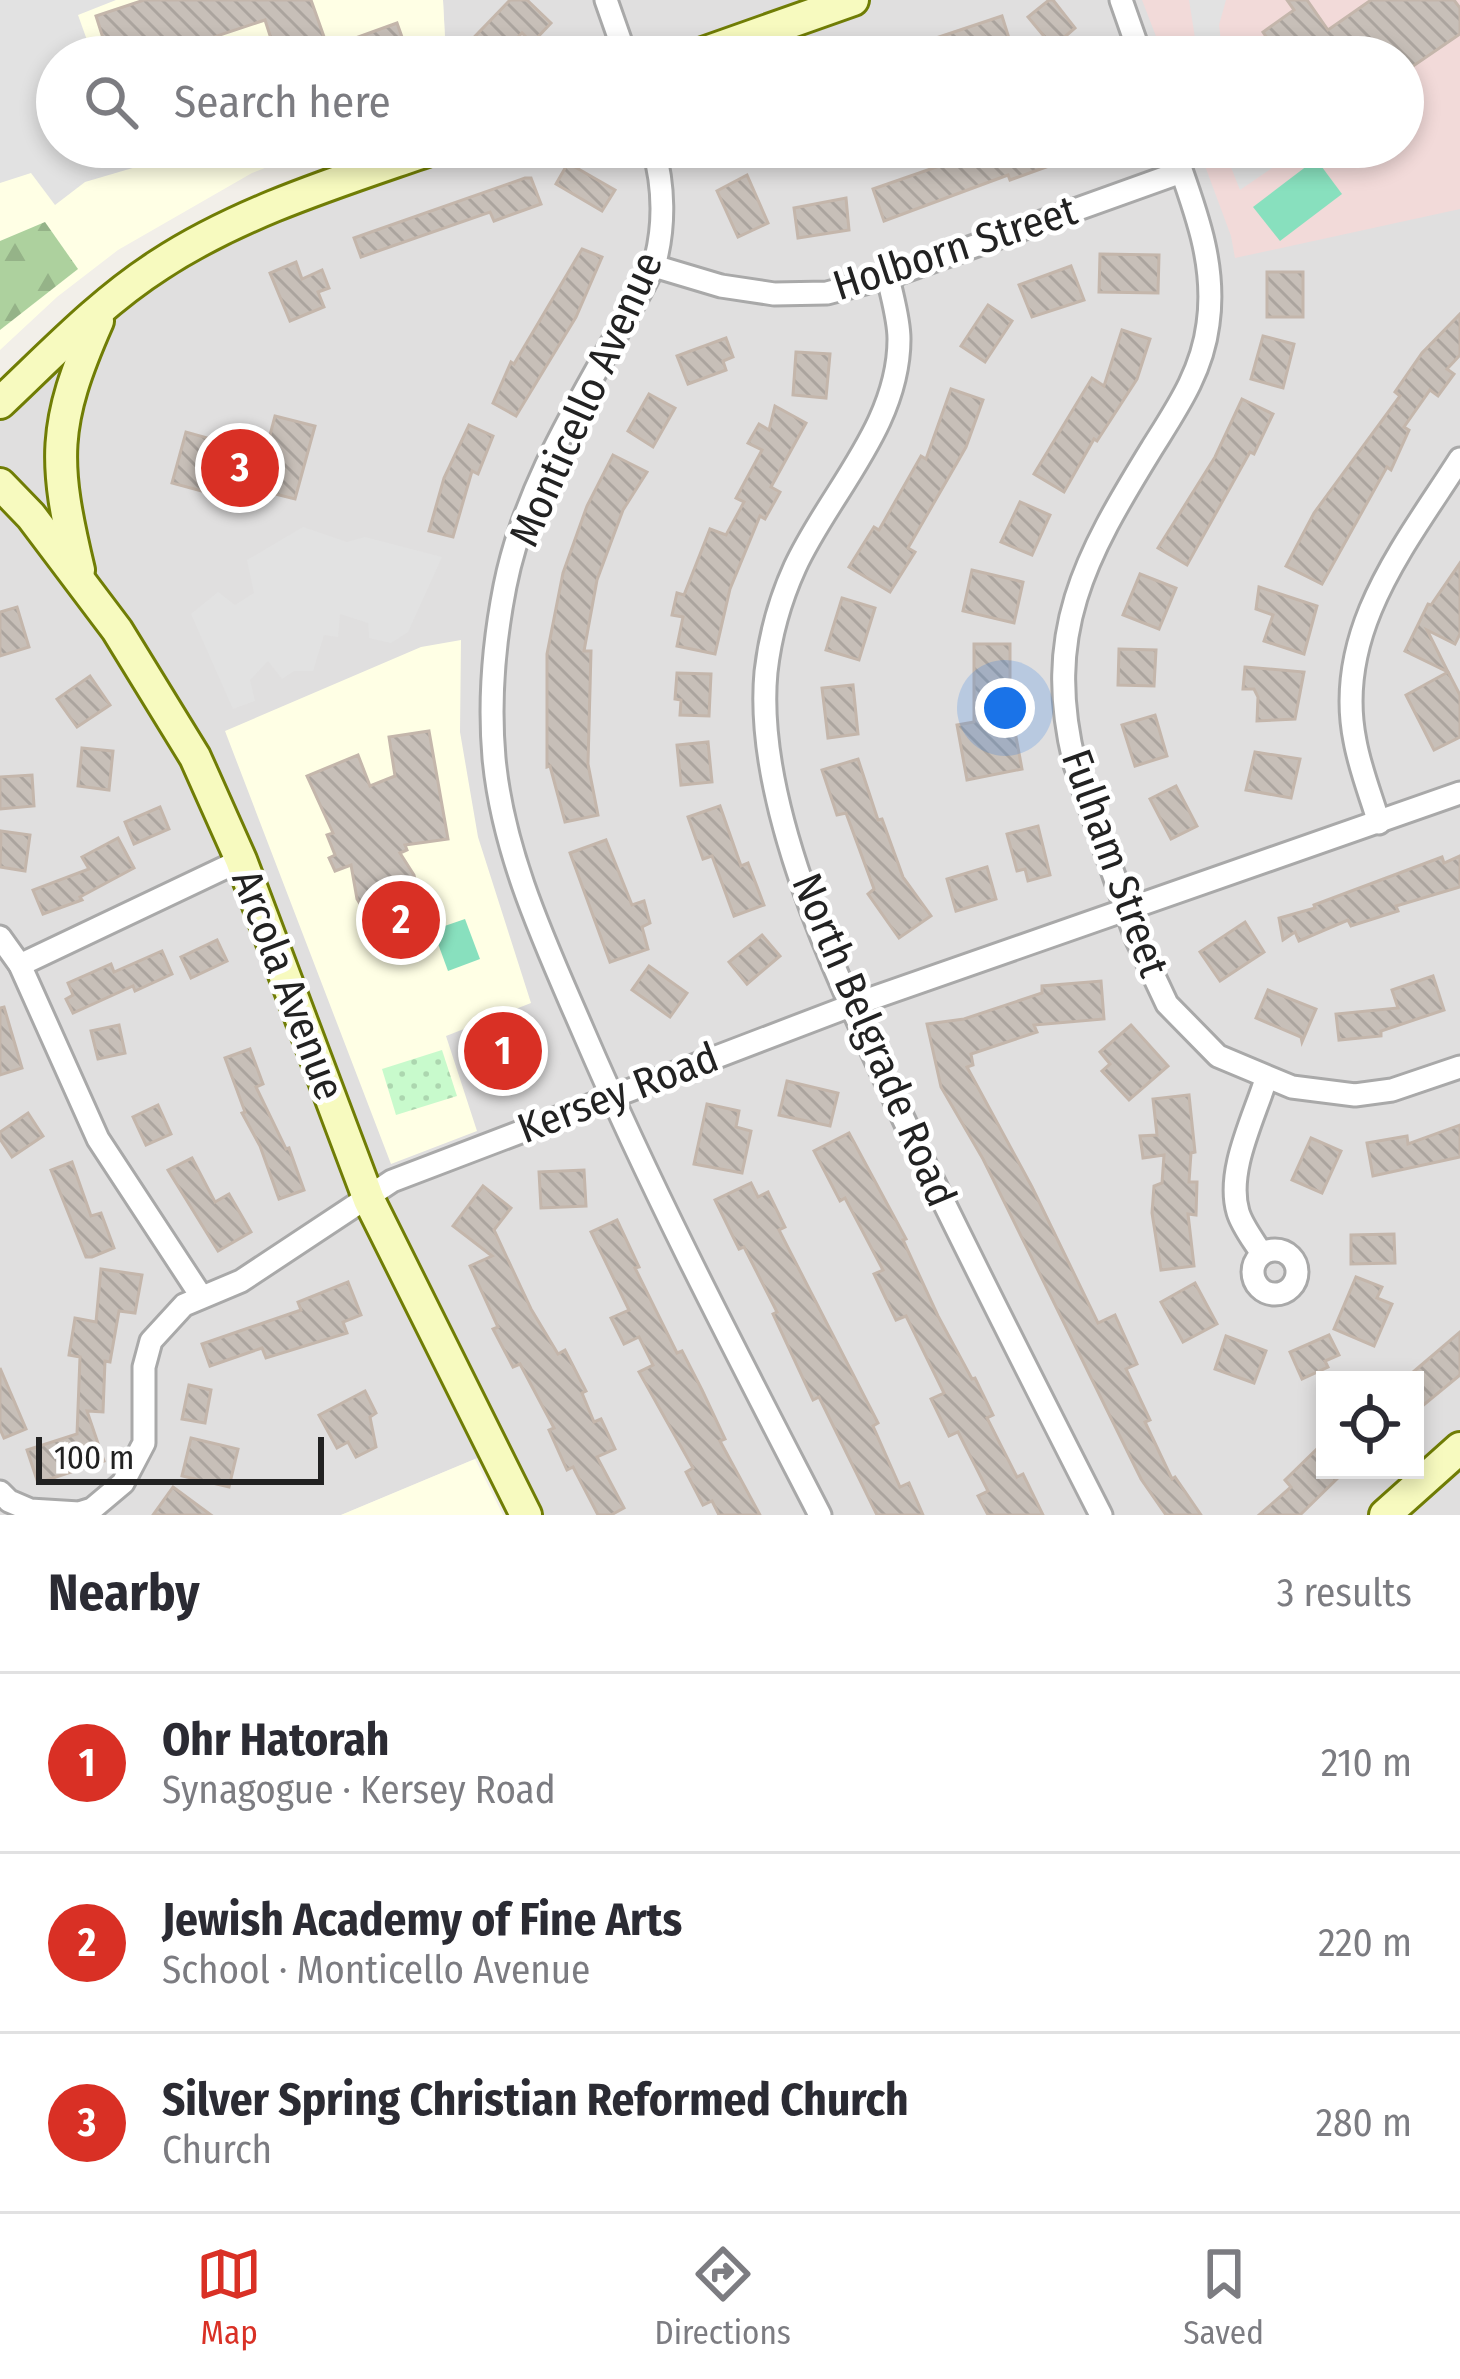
<!DOCTYPE html>
<meta charset="utf-8">
<style>
:root{--surface:#fff;--page:#f7f7f7;--text:#2b2b33;--muted:#7c7c81;--line:#e1e1e2;--accent:#d93025}
body{margin:0;font-family:"Fira Sans Condensed",sans-serif;background:var(--page);color:var(--text)}
.controls{position:absolute;right:36px;bottom:36px;display:grid;overflow:hidden;border-radius:0px;box-shadow:0 6px 18px #0003}
.controls button{width:108px;height:108px;display:grid;place-items:center;padding:0;border:0;border-bottom:3px solid var(--line);background:var(--surface);color:var(--text);font:60px sans-serif}
.scale{position:absolute;left:36px;bottom:30px;width:288px;box-sizing:border-box;padding-left:12px;border:6px solid #222;border-top:0;font-size:33px;line-height:42px;white-space:nowrap;color:#222;-webkit-text-stroke:9px #fff;paint-order:stroke}
.you{position:absolute;left:1005px;top:708px;width:42px;height:42px;margin:-30px;border:9px solid #fff;border-radius:50%;background:#1a73e8;box-shadow:0 0 0 18px #1a73e833}
.badge{display:grid;place-items:center;width:78px;height:78px;border-radius:50%;background:var(--accent);color:#fff;font-size:39px;font-weight:700}
.pin{position:absolute;translate:-50% -50%;border:6px solid #fff;box-shadow:0 3px 12px #0006}
.list{margin:0;padding:0;list-style:none}
h2{display:flex;justify-content:space-between;align-items:center;height:156px;margin:0;padding:0 48px;font-size:51px}
h2 small{font-size:39px;font-weight:400;color:var(--muted)}
.list li{display:grid;grid-template-columns:78px 1fr auto;gap:36px;align-items:center;box-sizing:border-box;height:180px;padding:0 48px;border-top:3px solid var(--line)}
.list b{display:block;font-size:45px;white-space:nowrap}
.list p{margin:0;font-size:39px;white-space:nowrap;color:var(--muted)}
.list em{font-size:39px;font-style:normal;color:var(--muted)}
.icon{flex:none;width:66px;height:66px;fill:none;stroke:currentColor;stroke-width:2;stroke-linecap:round;stroke-linejoin:round}
.map{position:relative;flex:none;width:1460px;height:1515px;overflow:hidden}
.search{position:absolute;background:var(--surface);box-shadow:0 6px 18px #0003;left:36px;right:36px;top:36px;height:132px;display:flex;align-items:center;gap:30px;box-sizing:border-box;padding:0 42px;border-radius:66px;color:var(--muted);font-size:45px}
.sheet{height:696px;background:var(--surface)}
nav{display:flex;justify-content:space-around;align-items:center;box-sizing:border-box;height:168px;border-top:3px solid var(--line);background:var(--surface);font-size:33px;color:var(--muted)}
nav a{display:grid;justify-items:center;gap:6px}
nav .on{color:var(--accent)}
.map>svg:first-child{display:block}
</style>
<div class="map">
<svg width="1460" height="1515" viewBox="0 0 1460 1515">
<defs>
<pattern id="forest-firs" width="22" height="20" patternUnits="userSpaceOnUse" patternTransform="scale(3)"><rect width="22" height="20" fill="#add19e"/><path d="M5 1l3.5 6h-7zM16 11l3.5 6h-7z" fill="#95b388"/></pattern>
<pattern id="park-dots" width="8" height="8" patternUnits="userSpaceOnUse" patternTransform="scale(3)"><rect width="8" height="8" fill="#c8facc"/><path d="M2 2h.1M6 6h.1" fill="none" stroke="#acd6af" stroke-width="1.8" stroke-linecap="round"/></pattern>
<pattern id="building-back-hatch" width="6" height="6" patternUnits="userSpaceOnUse" patternTransform="scale(3)"><rect width="6" height="6" fill="#c7bfb8"/><path d="M-1 5l2 2M0 0l6 6M5-1l2 2" fill="none" stroke="#aba49e"/></pattern>
</defs>
<rect width="100%" height="100%" fill="#f2efe9"/>
<path fill="#e0dfdf" fill-rule="evenodd" d="M443,0H1460V1515H526L494,1451L341,1515H0V409L233,224L438,147H1403V57H446ZM1325,1380H1415V1470H1325Z"/>
<path fill="#f2dad9" d="M1142,0H1460V209L1235,258L1231,236L1198,147H1403V57H1164Z"/>
<g fill="#ffffe5">
<path d="M0,0H443L446,57H57V147H318L252,173L118,250L57,297L0,350Z"/>
<path d="M461,640L460,732L478,837L531,1003L446,1036L477,1131L391,1164L225,731L421,647Z"/>
<path d="M475,1459L503,1515H341Z"/>
</g>
<path fill="url(#forest-firs)" d="M45,222L78,269L0,330V241Z"/>
<path fill="url(#park-dots)" d="M442,1050L457,1096L396,1115L382,1069Z"/>
<g fill="#88e0be">
<path d="M1316,159L1342,194L1280,241L1253,207Z"/>
<path d="M465,919L480,959L448,971L433,930Z"/>
</g>
<g fill="#e2e2e2">
<path d="M0,0H116L78,15L93,57H57V147H148L136,167L85,182L55,205L31,173L0,183Z"/>
<path d="M1189,0H1226L1219,25L1223,57H1198Z"/>
<path d="M1223,147H1294L1297,151L1240,190Z"/>
<path d="M303,527L347,542L365,537L442,557L408,632L391,643L369,638L368,623L340,614L338,637L324,635L313,671H294L282,679L268,661L250,680L255,701L233,709L191,614L218,592L235,605L254,593L247,560Z"/>
</g>
<g fill="url(#building-back-hatch)" stroke="#c4b6ab" stroke-width="3">
<path d="M144,0H311L328,48L397,23L409,57H277L265,20L154,57H109L96,16Z"/>
<path d="M510,0H527L551,23L532,43L522,33L499,57H455Z"/>
<path d="M1049,0H1053L1075,28L1053,47L1028,17Z"/>
<path d="M1287,0H1307L1328,30L1371,0H1454L1460,8V34L1403,73V57H1280L1263,32L1294,10Z"/>
<path d="M1002,16L1013,51L994,57H892L891,53Z"/>
<path d="M998,147L1096,149L1010,180L1008,175L884,221L873,189L962,158L967,166L1000,154Z"/>
<path d="M568,163L615,190L602,211L556,184Z"/>
<path d="M747,175L768,223L738,237L717,191Z"/>
<path d="M525,178H531L541,204L494,221L490,212L361,257L354,238Z"/>
<path d="M846,198L849,230L798,238L794,208Z"/>
<path d="M582,249L602,257L576,317L516,416L493,403L511,362L514,364Z"/>
<path d="M1100,254L1159,255L1158,293L1099,292Z"/>
<path d="M296,262L302,279L322,270L329,288L318,292L324,307L290,321L270,273Z"/>
<path d="M1071,266L1084,300L1032,317L1019,285Z"/>
<rect x="1267" y="272" width="36" height="45"/>
<path d="M988,305L1012,321L985,362L961,346Z"/>
<path d="M1460,314V355L1447,369L1454,374L1438,396L1430,390L1404,427L1409,430L1391,470L1387,467L1322,584L1286,566L1314,513L1400,396L1395,392L1422,353Z"/>
<path d="M1122,330L1150,339L1137,379L1097,441L1094,439L1064,492L1034,474L1092,378L1104,386Z"/>
<path d="M1263,336L1294,344L1283,388L1251,379Z"/>
<path d="M726,338L733,357L723,361L726,370L688,384L677,356Z"/>
<path d="M796,352L830,354L826,398L793,395Z"/>
<path d="M951,389L983,400L966,447L908,548L915,552L890,592L849,567L874,527L879,530L921,456L926,459Z"/>
<path d="M649,394L675,408L653,447L628,431Z"/>
<path d="M1242,399L1273,414L1254,454L1250,452L1187,565L1158,548L1215,457Z"/>
<path d="M775,406L806,423L771,487L780,492L765,519L760,516L730,589L715,654L677,646L683,617L672,615L677,593L684,595L710,529L726,535L744,502L736,498L762,450L748,443L759,424L769,430Z"/>
<path d="M275,416L315,426L295,499L247,487L235,500L172,483L186,432L265,454Z"/>
<path d="M469,425L493,436L478,474L472,471L453,537L429,531L444,478Z"/>
<path d="M613,455L647,472L623,510L597,580L584,651H591L588,764L598,815L565,822L550,766L547,767V654L563,573L587,506Z"/>
<path d="M1020,502L1050,515L1032,555L1001,542Z"/>
<path d="M1460,563V634L1455,644L1427,630L1448,672L1405,651L1428,604L1431,605Z"/>
<path d="M972,570L1023,582L1014,623L963,611Z"/>
<path d="M1140,574L1176,588L1159,629L1123,615Z"/>
<path d="M1259,587L1317,606L1304,654L1264,641L1273,615L1256,609Z"/>
<path d="M842,598L875,608L859,660L826,650Z"/>
<path d="M17,607L29,647L0,656V612Z"/>
<path d="M974,644H1010V705L1022,769L967,780L957,725L974,722Z"/>
<path d="M1119,649L1156,650L1154,686L1118,685Z"/>
<path d="M1245,667L1304,672L1295,719L1257,721L1258,697L1254,689H1243Z"/>
<path d="M1448,672L1460,695V737L1434,750L1406,695Z"/>
<path d="M677,673L711,674L709,716L680,715L681,700L675,699Z"/>
<path d="M90,676L110,705L77,727L57,699Z"/>
<path d="M853,685L858,734L828,738L822,688Z"/>
<path d="M1155,715L1167,756L1135,766L1122,725Z"/>
<path d="M429,731L448,839L405,845L407,850L400,853L414,875L420,902L398,917L372,923L357,899L351,865L335,871L329,858L335,855L327,835L333,833L307,776L358,755L370,786L395,776L389,737Z"/>
<path d="M708,742L712,782L681,785L677,745Z"/>
<path d="M82,748L113,751L109,790L78,786Z"/>
<path d="M1255,752L1300,759L1291,798L1246,790Z"/>
<path d="M858,759L878,820L882,819L903,877L931,916L899,938L868,894L874,889L846,813L837,815L822,770Z"/>
<path d="M32,775L34,806L0,809V777Z"/>
<path d="M1176,786L1197,826L1171,839L1150,799Z"/>
<path d="M720,806L741,866L748,863L764,905L734,916L712,856L703,859L688,817Z"/>
<path d="M160,807L169,829L134,844L125,822Z"/>
<path d="M1038,826L1050,875L1028,881L1025,869L1017,871L1007,834Z"/>
<path d="M1,831L30,835L25,871L0,867Z"/>
<path d="M118,838L134,868L80,897L82,900L43,914L33,890L89,869L82,857Z"/>
<path d="M606,840L632,905L644,901L650,923L642,927L648,949L610,962L570,853Z"/>
<path d="M1460,856V887L1396,906L1398,911L1351,926L1348,920L1299,941L1295,932L1283,940L1279,918L1315,908L1314,905L1442,857L1444,863Z"/>
<path d="M987,867L996,899L956,911L947,879Z"/>
<path d="M1245,922L1264,952L1220,981L1200,952Z"/>
<path d="M762,935L780,956L747,984L729,962Z"/>
<path d="M217,940L227,961L191,978L181,957Z"/>
<path d="M162,951L172,974L135,991L133,986L73,1013L66,999L73,995L68,983L111,964L114,972Z"/>
<path d="M649,966L687,993L670,1017L632,990Z"/>
<path d="M1433,976L1444,1010L1381,1031V1036L1339,1040L1336,1014L1398,1008L1392,990Z"/>
<path d="M1101,981L1104,1019L1034,1025L1037,1032L971,1054L973,1065L967,1067L1032,1187L1098,1323L1115,1315L1137,1364L1126,1369L1150,1420L1145,1422L1172,1479L1175,1477L1201,1515H1166L1141,1479L983,1159L941,1087L927,1024L964,1019L1042,993V986Z"/>
<path d="M1268,990L1316,1009L1302,1042L1301,1037L1256,1018Z"/>
<path d="M4,1007L22,1068L0,1075V1008Z"/>
<path d="M519,1017L538,1065L488,1086L468,1037Z"/>
<path d="M119,1025L125,1053L98,1059L91,1031Z"/>
<path d="M1131,1025L1168,1066L1129,1100L1102,1071L1110,1064L1100,1052Z"/>
<path d="M250,1049L263,1084L256,1087L286,1149L289,1148L304,1190L279,1199L260,1146L242,1113L245,1112L225,1058Z"/>
<path d="M787,1081L838,1093L830,1126L779,1115Z"/>
<path d="M1189,1095L1195,1152L1191,1153L1189,1182H1197L1196,1215L1188,1214L1194,1266L1161,1270L1152,1213L1154,1186L1162,1183L1164,1155L1143,1158L1140,1136L1157,1135L1153,1099Z"/>
<path d="M707,1104L739,1111L736,1127L751,1131L742,1173L694,1164Z"/>
<path d="M158,1105L171,1134L146,1145L133,1117Z"/>
<path d="M28,1113L43,1136L12,1157L0,1139V1132Z"/>
<path d="M1460,1125V1157L1373,1176L1367,1143L1407,1136L1408,1144Z"/>
<path d="M849,1133L906,1239L903,1240L938,1316L972,1379L975,1378L993,1415L987,1418L1017,1477L1023,1474L1043,1515H988L978,1496L988,1491L958,1432L949,1436L931,1399L944,1393L906,1316L896,1320L874,1274L883,1270L845,1198L840,1201L814,1151Z"/>
<path d="M1311,1138L1341,1151L1322,1193L1292,1180Z"/>
<path d="M192,1158L215,1202L229,1194L251,1232L218,1251L168,1170Z"/>
<path d="M72,1162L91,1216L101,1213L114,1248L92,1257H86L51,1170Z"/>
<path d="M584,1170L586,1206L541,1208L539,1172Z"/>
<path d="M751,1183L758,1197L768,1192L785,1227L779,1230L878,1423L873,1426L900,1487L909,1483L923,1515H877L819,1397L813,1400L773,1314L777,1312L744,1247L739,1249L715,1200Z"/>
<path d="M483,1186L511,1208L494,1230L531,1309L558,1354L565,1350L586,1391L582,1393L594,1422L601,1419L615,1449L597,1457L624,1508L611,1515H598L573,1467L567,1470L549,1430L554,1428L520,1364L513,1367L493,1329L498,1327L470,1266L492,1256L453,1226Z"/>
<path d="M617,1220L639,1267L635,1268L677,1353L682,1351L702,1390L725,1439L720,1441L760,1515H719L712,1501L703,1505L686,1472L693,1468L639,1372L653,1365L639,1337L624,1344L611,1318L629,1310L591,1232Z"/>
<path d="M1394,1234L1395,1263L1351,1264V1235Z"/>
<path d="M101,1269L142,1275L135,1313L119,1311L110,1362L105,1361L103,1412L87,1411L104,1461L38,1483L27,1450L77,1434L80,1357L69,1355L75,1318L96,1322Z"/>
<path d="M1356,1277L1382,1287L1377,1298L1392,1304L1374,1346L1334,1329Z"/>
<path d="M348,1282L361,1315L343,1322L347,1333L266,1358L262,1348L210,1366L202,1344L301,1310L298,1302Z"/>
<path d="M1195,1283L1217,1324L1183,1342L1161,1302Z"/>
<path d="M1460,1332V1375L1415,1412L1412,1373Z"/>
<path d="M1329,1335L1339,1355L1325,1361L1328,1367L1302,1379L1290,1352Z"/>
<path d="M1226,1336L1266,1351L1254,1383L1215,1369Z"/>
<path d="M0,1368L26,1429L4,1438L0,1429Z"/>
<path d="M189,1385L211,1390L205,1423L182,1419Z"/>
<path d="M365,1391L376,1413L370,1417L376,1447L356,1457L348,1442L337,1448L319,1415Z"/>
<path d="M191,1438L238,1449L229,1487L182,1476Z"/>
<path d="M1325,1441V1470H1346L1300,1515H1259L1291,1487L1285,1480Z"/>
<path d="M173,1487L211,1515H153Z"/>
</g>
<g fill="none" stroke-linecap="round" stroke-linejoin="round">
<defs>
<g id="street">
<path d="M606,0L626,57"/>
<path d="M1121,0L1141,57"/>
<path d="M653,147C664,185 665,227 654,266C601,370 528,470 505,586C494,642 489,701 494,758C503,855 546,945 584,1033C655,1198 738,1356 820,1515"/>
<path d="M1173,147C1193,205 1217,261 1208,324C1202,372 1177,408 1152,448C1085,557 1042,633 1075,765L1136,938L1167,1004L1218,1056L1292,1087L1355,1095L1392,1090L1460,1067"/>
<path d="M654,266L721,286L774,294L827,293L888,277L1181,172"/>
<path d="M888,277C892,297 899,319 899,339C899,426 829,493 795,567C780,600 770,636 766,672C753,810 845,994 903,1118C966,1251 1034,1383 1101,1515"/>
<path d="M1379,823C1371,796 1360,769 1355,741C1333,632 1405,545 1460,459"/>
<path d="M0,937L20,965L98,1139L201,1296"/>
<path d="M20,965L241,860"/>
<circle cx="1275" cy="1272" r="22"/>
<path d="M1262,1254C1254,1241 1242,1226 1238,1212C1226,1171 1254,1118 1266,1079"/>
<path d="M0,1492L9,1501L30,1510L79,1513L92,1509L123,1483L144,1443V1367L151,1341L184,1305L241,1281L392,1181L850,1006L1460,793"/>
</g>
<g id="secondary">
<path d="M692,57L853,0"/>
<path d="M0,403C50,356 101,302 159,265C243,210 344,180 438,147"/>
<path d="M0,484L31,516L117,630L195,757L241,860L369,1200L526,1515"/>
<path d="M79,570C53,461 52,425 98,321"/>
<path d="M1385,1515L1460,1448"/>
</g>
</defs>
<use href="#street" stroke="#a9a9a9" stroke-width="27"/>
<use href="#secondary" stroke="#707d05" stroke-width="36"/>
<use href="#street" stroke="#fff" stroke-width="21"/>
<use href="#secondary" stroke="#f7fabf" stroke-width="30"/>
</g>
<g text-anchor="middle" dominant-baseline="central" stroke-width="10" stroke-linejoin="round" paint-order="stroke">
<g font-size="42" fill="#222" stroke="#fff">
<text transform="translate(955 248) rotate(-18)">Holborn Street</text>
<text transform="translate(586 399) rotate(-66)">Monticello Avenue</text>
<text transform="translate(1115 863) rotate(70)">Fulham Street</text>
<text transform="translate(288 985) rotate(69)">Arcola Avenue</text>
<text transform="translate(874 1040) rotate(67)">North Belgrade Road</text>
<text transform="translate(618 1093) rotate(-21)">Kersey Road</text>
</g>
</g>
</svg>
<div class="controls">
<button><svg class="icon" aria-label="locate" viewBox="0 0 24 24"><circle cx="12" cy="12" r="6"/><path d="M12 2v4M12 18v4M2 12h4M18 12h4"/></svg></button>
</div>
<div class="scale">100 m</div>
<div class="you"></div>
<div class="pin badge" style="left:503px;top:1051px">1</div>
<div class="pin badge" style="left:401px;top:920px">2</div>
<div class="pin badge" style="left:240px;top:468px">3</div>
<div class="search"><svg class="icon" aria-label="search" viewBox="0 0 24 24"><circle cx="10" cy="10" r="6"/><path d="M15 15l6 6"/></svg>Search here</div>
</div>
<section class="sheet">
<h2>Nearby<small>3 results</small></h2>
<ul class="list">
<li><span class="badge">1</span><div><b>Ohr Hatorah</b><p>Synagogue · Kersey Road</p></div><em>210 m</em></li>
<li><span class="badge">2</span><div><b>Jewish Academy of Fine Arts</b><p>School · Monticello Avenue</p></div><em>220 m</em></li>
<li><span class="badge">3</span><div><b>Silver Spring Christian Reformed Church</b><p>Church</p></div><em>280 m</em></li>
</ul>
</section>
<nav>
<a class="on"><svg class="icon" aria-label="map" viewBox="0 0 24 24"><path d="M3 6l6-2 6 2 6-2v14l-6 2-6-2-6 2zM9 4v14M15 6v14"/></svg>Map</a>
<a><svg class="icon" aria-label="directions" viewBox="0 0 24 24"><path d="M12 3l9 9-9 9-9-9zM9 14v-3h6M13 9l2 2-2 2"/></svg>Directions</a>
<a><svg class="icon" aria-label="saved" viewBox="0 0 24 24"><path d="M7 4h10v16l-5-4-5 4z"/></svg>Saved</a>
</nav>
